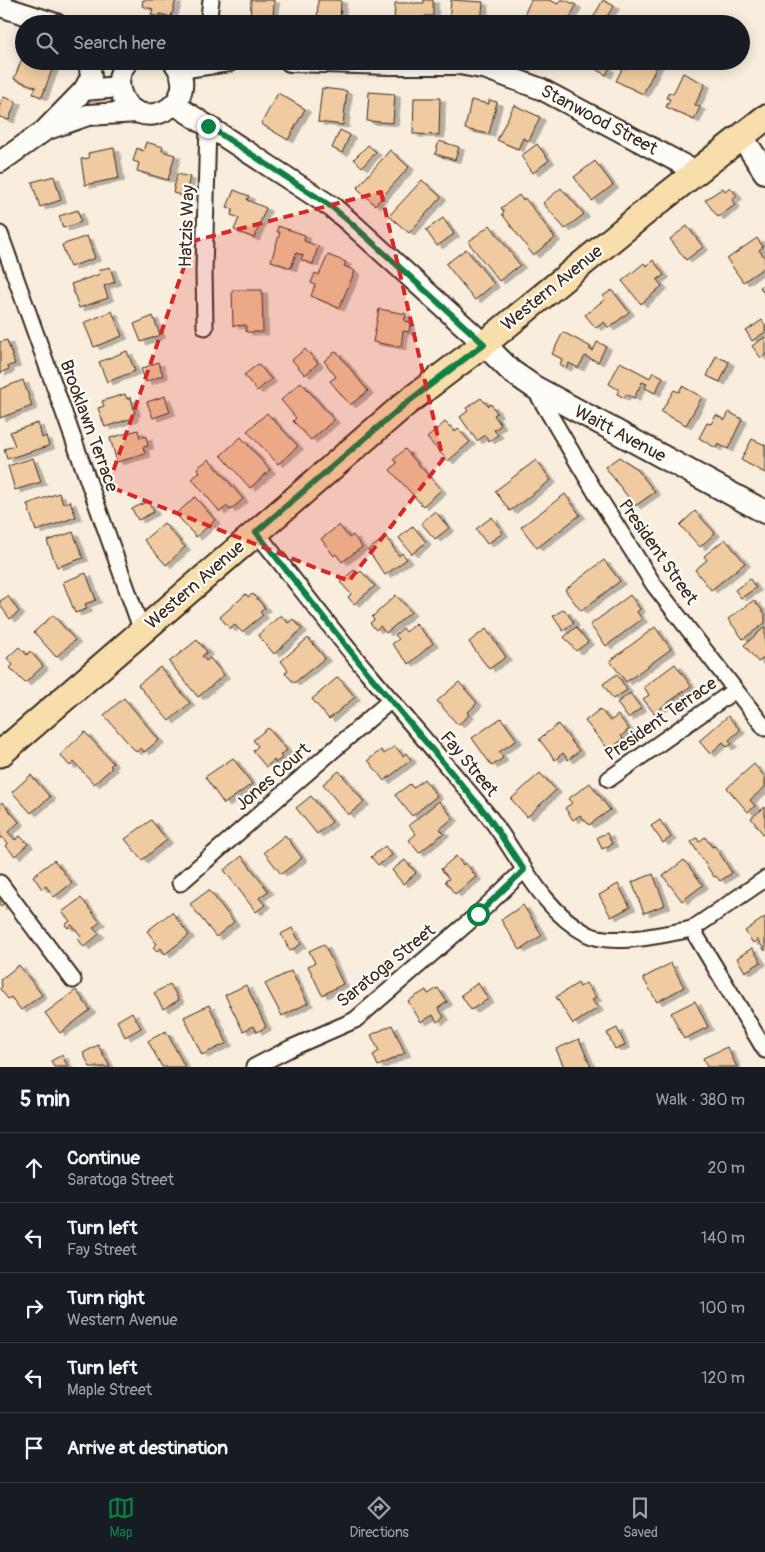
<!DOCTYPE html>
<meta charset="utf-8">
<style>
:root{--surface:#171b24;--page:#242831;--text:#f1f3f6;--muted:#9ea1a6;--line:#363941;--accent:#0b8043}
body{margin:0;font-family:Pangolin,sans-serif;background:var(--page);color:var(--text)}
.stop{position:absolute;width:15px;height:15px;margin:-11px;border:4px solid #0b8043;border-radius:50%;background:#fff}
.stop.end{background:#0b8043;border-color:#fff;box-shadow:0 1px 5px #0008}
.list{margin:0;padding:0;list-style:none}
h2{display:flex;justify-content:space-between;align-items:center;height:65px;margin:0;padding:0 20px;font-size:21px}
h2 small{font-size:16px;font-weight:400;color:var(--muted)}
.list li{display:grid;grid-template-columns:32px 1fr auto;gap:15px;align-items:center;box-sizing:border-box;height:70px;padding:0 20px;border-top:1px solid var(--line)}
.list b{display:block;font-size:19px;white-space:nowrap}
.list p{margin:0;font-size:16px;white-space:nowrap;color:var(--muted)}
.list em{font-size:16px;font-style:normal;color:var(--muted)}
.icon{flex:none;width:28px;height:28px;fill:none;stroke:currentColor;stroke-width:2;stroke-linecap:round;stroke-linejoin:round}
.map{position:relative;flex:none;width:765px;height:1067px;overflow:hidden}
.search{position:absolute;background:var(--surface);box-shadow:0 2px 12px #0003;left:15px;right:15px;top:15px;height:55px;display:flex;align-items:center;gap:12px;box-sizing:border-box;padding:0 18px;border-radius:28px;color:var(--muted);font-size:19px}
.sheet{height:415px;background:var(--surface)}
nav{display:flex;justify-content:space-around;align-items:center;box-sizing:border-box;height:70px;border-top:1px solid var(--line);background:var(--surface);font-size:14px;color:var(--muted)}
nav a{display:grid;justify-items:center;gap:2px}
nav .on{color:var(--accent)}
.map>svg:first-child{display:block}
</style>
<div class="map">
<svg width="765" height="1067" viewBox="0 0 765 1067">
<defs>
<filter id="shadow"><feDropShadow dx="5.5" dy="3" stdDeviation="0" flood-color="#0004"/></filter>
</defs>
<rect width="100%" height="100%" fill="#f9eddd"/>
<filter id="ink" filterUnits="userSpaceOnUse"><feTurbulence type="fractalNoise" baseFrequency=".02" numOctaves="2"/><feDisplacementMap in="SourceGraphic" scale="10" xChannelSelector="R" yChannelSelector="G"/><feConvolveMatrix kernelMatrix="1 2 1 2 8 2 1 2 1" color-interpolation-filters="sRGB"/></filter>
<g filter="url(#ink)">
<g fill="#f0caa0" stroke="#3b2a1e" filter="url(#shadow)">
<path d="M143,0H176L171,17L160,14V17L151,15L153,9L142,6Z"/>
<path d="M251,0H274L273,24H250Z"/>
<path d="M318,0H341L340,24H317Z"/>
<path d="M424,0H433V16H425L424,24H394L395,3H424Z"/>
<path d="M451,0L483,2L481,24L449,23Z"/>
<path d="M531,0H549L558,4L560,0H565L576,5L567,24H520Z"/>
<path d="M603,0L614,6L603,22L594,16Z"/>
<path d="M23,56L24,61H44L43,64L53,67L42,97L33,94L36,87L14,79Z"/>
<path d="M581,61H609L606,67L609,69L606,75Z"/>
<path d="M630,61L659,62L643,94L616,81L623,67L627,69Z"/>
<path d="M683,73L705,84L695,105L700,107L694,120L666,107L670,99L666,98L669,92L673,94Z"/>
<path d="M322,88L347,91L343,125L318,122Z"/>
<path d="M369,92L395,94L393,123L367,121Z"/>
<path d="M278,93L305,109L288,140L261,124Z"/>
<path d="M3,97L16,101L9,120L0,117V105Z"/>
<path d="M414,98H440L439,135L413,134Z"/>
<path d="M471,100L489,104V100L497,102L489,134L465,129Z"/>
<path d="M514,105L540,117L529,141L523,138L518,149L497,140Z"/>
<path d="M340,130L350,135L342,153L332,148Z"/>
<path d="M439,141L459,147L455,160L435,154Z"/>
<path d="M146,142L163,147L162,151L175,155L168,180L137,171L139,163L133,161L137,148L143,151Z"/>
<path d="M537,144L549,160L533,173L521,156Z"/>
<path d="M368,145L376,152L362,167L354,159Z"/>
<path d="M114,148L119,178L85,185L81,159L89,158L88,153Z"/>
<path d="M390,150L409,167L375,205L357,188Z"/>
<path d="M595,161L613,185L592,201L574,177Z"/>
<path d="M177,174L190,177L185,196L173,193Z"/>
<path d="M54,176L61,200L40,207L32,182Z"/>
<path d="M422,180L441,197L409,233L389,216Z"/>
<path d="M730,187L737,196L732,200L735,205L718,217L705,200L723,188L725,191Z"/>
<path d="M561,188L584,214L565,229L543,203Z"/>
<path d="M234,190L249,196L247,200L266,208L254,238L234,230L239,218L231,215L233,209L227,207Z"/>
<path d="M519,195L523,200L525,198L555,238L533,255L502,214L504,212L501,208Z"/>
<path d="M78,210L81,222L63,228L59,216Z"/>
<path d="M443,218L454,234L437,246L426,230Z"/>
<path d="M490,225L520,265L499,281L468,242Z"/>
<path d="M278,226L305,235L304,241L318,246L313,264L301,260L303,255L296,253L291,268L271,261L280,232H277Z"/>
<path d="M687,226L703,247L686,260L670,239Z"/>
<path d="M87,236L95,258L70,267L62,245Z"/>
<path d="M757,238L763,247L759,250L765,258V267L743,282L727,259Z"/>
<path d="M466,249L494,284L475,300L446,264Z"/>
<path d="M328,255L346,262L344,266L355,271L339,308L311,296L315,285L311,283L315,273L319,275Z"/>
<path d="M653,260L664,275L657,280L662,286L641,304L622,281L644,263L647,266Z"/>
<path d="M110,267L115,282L104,286L108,298L79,308L71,284L100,274L99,270Z"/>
<path d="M765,284V295L760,287Z"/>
<path d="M232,290H262L263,332H246V325L233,326Z"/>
<path d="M612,290L629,312L609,328L604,322L596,328L585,315L605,299L603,296Z"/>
<path d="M379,309L406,314L404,321L410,322L409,332L403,331L401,347L373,342Z"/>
<path d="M112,311L122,336L94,347L84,323Z"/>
<path d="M153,316L160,335L141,342L134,324Z"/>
<path d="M762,320L765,325V332L752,341L746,331Z"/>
<path d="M563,332L591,347L589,349L593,351L597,342L606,346L598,362L585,356L578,368L569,363L566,368L560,365L562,359L552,354Z"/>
<path d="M765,337V355L761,358L752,346Z"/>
<path d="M7,340L15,364L8,366L9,369L0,373V342Z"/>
<path d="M305,349L318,363L305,375L292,360Z"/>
<path d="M127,351L135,371L107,382L99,362Z"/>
<path d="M336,351L368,391L350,405L330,381L336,377L324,361Z"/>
<path d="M716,356L729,362L720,382L707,376Z"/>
<path d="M158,362L163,375L146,382L141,369Z"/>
<path d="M620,362L650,378L653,372L663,377L655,393L645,388L647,384L642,382L634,398L626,394L624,398L617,394L619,390L609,384Z"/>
<path d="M258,364L271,379L257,391L244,375Z"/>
<path d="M23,380L32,406L0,418V389Z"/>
<path d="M301,382L334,420L311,440L293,421L296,418L281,400Z"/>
<path d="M682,386L702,397L686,425L661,412L674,390L679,392Z"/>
<path d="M125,394L127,399L131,398L135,413L132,414L133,418L105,427L98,408L104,406L102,401Z"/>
<path d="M165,396L170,412L153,418L147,402Z"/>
<path d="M481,398L488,406L491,404L497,413L494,415L501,425L494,430L498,435L489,441L485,435L477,441L460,417L468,411L466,408Z"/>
<path d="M729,412L742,419L728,449L718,444L716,448L699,438L707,423L711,424L716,415L725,420Z"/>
<path d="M267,413L298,446L278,464L247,431Z"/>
<path d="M445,422L455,432L458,429L470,442L448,461L427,438Z"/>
<path d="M38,423L42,438L46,436L49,446L7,459L4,449L15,446L10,432Z"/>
<path d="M138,430L140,438L146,436L148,446L143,447L145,454L117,462L110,438Z"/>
<path d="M241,437L270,470L250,488L221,455Z"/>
<path d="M752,439L765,445V473L741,460Z"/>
<path d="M405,449L441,490L423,506L390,470L397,463L394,459Z"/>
<path d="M619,457L636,468L655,492L635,506L605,467Z"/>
<path d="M33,458L41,482L15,490L8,466Z"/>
<path d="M209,459L243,499L230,510L227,506L220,512L192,479L200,472L197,468Z"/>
<path d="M536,460L551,480L510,511L495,491Z"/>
<path d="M59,493L63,504L70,501L76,517L36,531L27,504Z"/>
<path d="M565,494L580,515L537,548L521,527Z"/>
<path d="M195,497L215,520L196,537L176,514Z"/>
<path d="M148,501L154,512L138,520L132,509Z"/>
<path d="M435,511L449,528L435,539L421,523Z"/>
<path d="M695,511L715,533L700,547L680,525Z"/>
<path d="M492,517L503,533L487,544L476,529Z"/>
<path d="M164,523L185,547L166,565L144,540Z"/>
<path d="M339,525L349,538L353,535L362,547L342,562L336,554L334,556L321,539Z"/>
<path d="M413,526L426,542L412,554L399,538Z"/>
<path d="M73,532L83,558L57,567L47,541Z"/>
<path d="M386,537L399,556L402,553L407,559L385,575L368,550Z"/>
<path d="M725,539L745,563L711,590L695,570L707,560L704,556Z"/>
<path d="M604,560L620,581L581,611L565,590Z"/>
<path d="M354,570L357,574L361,571L375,586L354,604L348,597L351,594L340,582Z"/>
<path d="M86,573L96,600L85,604L87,609L75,613L63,582Z"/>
<path d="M750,579L756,588L741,598L735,590Z"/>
<path d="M246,594L248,597L253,594L265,608L260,612L263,615L242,632L235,625L230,629L220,617Z"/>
<path d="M396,595L411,612L386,633L380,626L376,630L370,623L374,620L372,617Z"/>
<path d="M630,595L640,609L637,612L642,619L606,646L590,625Z"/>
<path d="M8,596L19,612L10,619L0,605V601Z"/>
<path d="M754,600L765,614V623L743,639L728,619Z"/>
<path d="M564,609L574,623L563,631L553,616Z"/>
<path d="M53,615L75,640L56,657L34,632Z"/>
<path d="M281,615L288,623L293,619L302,629L274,654L258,635Z"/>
<path d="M416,624L433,643L409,664L392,644L399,639L395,635L403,628L406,632Z"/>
<path d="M576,627L588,642L576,651L564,637Z"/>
<path d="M655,627L671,649L626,682L610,661Z"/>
<path d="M765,627V657L758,662L744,645Z"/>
<path d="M486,629L506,657L489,669L469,642Z"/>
<path d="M308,638L325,658L294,683L285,673L288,670L281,661Z"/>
<path d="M197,640L207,652L202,656L206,661L210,658L224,675L198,697L169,662Z"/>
<path d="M19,647L27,655L30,651L43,666L25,683L10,668L13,665L7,658Z"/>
<path d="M675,664L691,686L654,713L643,699L649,695L644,687Z"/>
<path d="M160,667L190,703L169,721L138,685Z"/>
<path d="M617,674L627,690L613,699L603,684Z"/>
<path d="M338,677L355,697L329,719L312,699Z"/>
<path d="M459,682L477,703L467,713L469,715L458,725L437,701Z"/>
<path d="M630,693L641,708L628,718L617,703Z"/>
<path d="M124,698L159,740L144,752L141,748L136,752L104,715Z"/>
<path d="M600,709L610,721L618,715L629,729L621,736L623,739L609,750L585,721Z"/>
<path d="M728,716L740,730L729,740L732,744L727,747L723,742L710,754L699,741Z"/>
<path d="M501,718L517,740L499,752L503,758L492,766L472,738Z"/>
<path d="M558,724L579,751L568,760L563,753L555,760L539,739Z"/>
<path d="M268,728L287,750L280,755L282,758L275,763L274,760L266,767L253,751L258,746L253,740Z"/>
<path d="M85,732L113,763L110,766L112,768L94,784L74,762L70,766L60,755Z"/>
<path d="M395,746L403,756L406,753L411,760L384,781L368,760L381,750L384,754Z"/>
<path d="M233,758L252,784L224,804L205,777Z"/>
<path d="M754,764L765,777V787L750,800L755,806L748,812L727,788Z"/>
<path d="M339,771L364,802L348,815L323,784Z"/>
<path d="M540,773L556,790L527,817L511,799Z"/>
<path d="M31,775L50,797L31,813L12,792Z"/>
<path d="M424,779L437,796L412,816L395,795L410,784L413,788Z"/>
<path d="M590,783L610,810L589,825L580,815L573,820L565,808L572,803L568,799Z"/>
<path d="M311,796L332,822L317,834L296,808Z"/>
<path d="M439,801L453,818L440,829L444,833L419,853L409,840L416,834L409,825Z"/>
<path d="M2,802L19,822L8,832L15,840L20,836L28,844L15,856L6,846L8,844L2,837L0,838V804Z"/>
<path d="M765,807V833L763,834L751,818Z"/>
<path d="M151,820L167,840L142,860L125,839Z"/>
<path d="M660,820L671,837L663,843L651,826Z"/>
<path d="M607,833L612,844L602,849L597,837Z"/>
<path d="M285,835L302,858L281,874L264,852Z"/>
<path d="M705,837L712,847L715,846L732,873L720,881L716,876L714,877L691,842L697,838L699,842Z"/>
<path d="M385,846L392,855L378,865L371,857Z"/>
<path d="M242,856L268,891L259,898L265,905L256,912L224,870Z"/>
<path d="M456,856L463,865L466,863L476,877L455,894L445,881L449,879L441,869Z"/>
<path d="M54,860L72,883L54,897L46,886L42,889L33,876Z"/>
<path d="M405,860L416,873L403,884L392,870Z"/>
<path d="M684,860L703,885L682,901L663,876Z"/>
<path d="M653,874L665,905L644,913L632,882Z"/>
<path d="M618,884L630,907L611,917L599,895Z"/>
<path d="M209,890L234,922L216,937L190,904Z"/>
<path d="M0,897L5,903L0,907Z"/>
<path d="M81,898L100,922L93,928L99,934L84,947L78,939L81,936L72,925L68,928L65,925L70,921L62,912Z"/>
<path d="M523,905L542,935L520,950L501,920Z"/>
<path d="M172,912L189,935L165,954L161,948L157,951L153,947L157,944L147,931Z"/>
<path d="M765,917V951L757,939L753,943L745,931Z"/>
<path d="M292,928L301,944L290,951L281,934Z"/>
<path d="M324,944L343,984L322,995L308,966L315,963L309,951Z"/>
<path d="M752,948L761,962L745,972L737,958Z"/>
<path d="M671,963L684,987L657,1002L643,978Z"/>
<path d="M19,965L42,995L21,1010L11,997L8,999L0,989L2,986L0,980Z"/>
<path d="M291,971L308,1003L282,1016L265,984Z"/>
<path d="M478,983L488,999L471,1010L461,995Z"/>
<path d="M578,983L580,987L586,983L596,998L592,1000L598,1008L573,1024L556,997Z"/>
<path d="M170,984L179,1000L163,1009L154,993Z"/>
<path d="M246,985L266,1027L257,1032L254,1026L243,1031L225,995Z"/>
<path d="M438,988L447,1002L438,1008L444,1017L437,1022L433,1015L421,1022L408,1001L426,990L428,994Z"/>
<path d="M76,990L90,1010L60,1033L45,1013Z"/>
<path d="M695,1001L708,1027L684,1039L671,1013Z"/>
<path d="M209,1005L227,1043L202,1055L184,1017Z"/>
<path d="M132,1012L141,1028L125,1037L117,1021Z"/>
<path d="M392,1025L405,1053L378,1066L373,1055L379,1051L371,1035Z"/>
<path d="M617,1028L625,1045L615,1049L607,1033Z"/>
<path d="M166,1031L185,1067H162L148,1041Z"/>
<path d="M579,1039L591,1067H564L556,1049Z"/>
<path d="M98,1045L110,1067H90L83,1053Z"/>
<path d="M727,1047L737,1067H707L703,1058Z"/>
<path d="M62,1055L68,1067H54L51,1061Z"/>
</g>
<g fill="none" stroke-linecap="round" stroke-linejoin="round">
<defs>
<g id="minor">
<path d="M208,24L211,0"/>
<path d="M0,234L142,631"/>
<path d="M205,327L204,271L208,126"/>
<path d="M534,388L597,495L654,585L765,728"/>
<path d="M256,532C294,579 330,628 369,674C408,721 448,766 486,813C519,854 539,908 587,934C612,947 665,934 692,929"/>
<path d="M609,779L735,690"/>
<path d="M765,879L692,929L765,1050"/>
<path d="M0,883L73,980"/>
<path d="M180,883L391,700"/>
<path d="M254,1067L291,1048L355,1020L478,914L524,870"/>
</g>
<g id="tertiary">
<path d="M0,6L56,24"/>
<path d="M128,61C121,69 117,79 120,90C133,140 208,105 173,61"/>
<path d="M290,61L390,64H459L487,69L541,89L697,172"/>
<path d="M179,68L229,61"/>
<path d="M84,90L91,77L89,61"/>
<path d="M174,104L332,207L352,224L484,344"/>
<path d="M48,129L88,115L138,112"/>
<path d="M0,162L44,131L84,90L119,87"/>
</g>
<g id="secondary">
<path d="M742,137L765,172"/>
<path d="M484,344L511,371L534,387L765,512"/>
</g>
<path id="primary" d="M0,754L405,404L484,344L648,210L765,118"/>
</defs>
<use href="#minor" stroke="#3b2a1e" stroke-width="19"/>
<use href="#tertiary" stroke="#3b2a1e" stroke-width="24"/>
<use href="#secondary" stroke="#3b2a1e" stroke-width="26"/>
<use href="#primary" stroke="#3b2a1e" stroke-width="29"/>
<use href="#minor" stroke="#fdfcf7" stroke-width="15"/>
<use href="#tertiary" stroke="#fdfcf7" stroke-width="20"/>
<use href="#secondary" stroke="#fdfcf7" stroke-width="22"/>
<use href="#primary" stroke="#f8deab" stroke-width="25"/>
</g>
</g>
<g fill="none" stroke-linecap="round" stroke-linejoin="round" filter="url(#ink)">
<path stroke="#0b8043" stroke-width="6" d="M208,126L332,207L352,224L484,344L405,404L256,532L367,672L487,815L524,870L478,914"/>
</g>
<path fill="#d62828" fill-opacity="0.2" stroke="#d62828" stroke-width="4" stroke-dasharray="10 6" stroke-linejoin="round" d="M381,192L443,459L349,581L108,486L193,241Z"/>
<g text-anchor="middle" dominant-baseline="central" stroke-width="4.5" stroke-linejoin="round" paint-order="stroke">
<g font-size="18" fill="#3b2a1e" stroke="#fdfcf7">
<text transform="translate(599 120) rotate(28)">Stanwood Street</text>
<text transform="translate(187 226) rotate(-88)">Hatzis Way</text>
<text transform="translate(552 288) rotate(-39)">Western Avenue</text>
<text transform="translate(89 426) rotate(70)">Brooklawn Terrace</text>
<text transform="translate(620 434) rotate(28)">Waitt Avenue</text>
<text transform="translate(658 552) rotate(55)">President Street</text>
<text transform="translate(195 585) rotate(-41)">Western Avenue</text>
<text transform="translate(661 719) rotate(-35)">President Terrace</text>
<text transform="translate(469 764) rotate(50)">Fay Street</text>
<text transform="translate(273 777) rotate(-41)">Jones Court</text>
<text transform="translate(386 966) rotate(-39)">Saratoga Street</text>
</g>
</g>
</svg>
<div class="stop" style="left:478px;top:914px"></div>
<div class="stop end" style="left:208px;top:126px"></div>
<div class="search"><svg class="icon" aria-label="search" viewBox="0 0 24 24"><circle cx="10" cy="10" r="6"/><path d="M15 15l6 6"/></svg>Search here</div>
</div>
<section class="sheet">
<h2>5 min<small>Walk · 380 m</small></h2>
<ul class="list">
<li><svg class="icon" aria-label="ahead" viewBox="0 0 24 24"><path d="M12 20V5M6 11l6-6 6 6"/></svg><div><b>Continue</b><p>Saratoga Street</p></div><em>20 m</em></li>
<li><svg class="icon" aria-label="left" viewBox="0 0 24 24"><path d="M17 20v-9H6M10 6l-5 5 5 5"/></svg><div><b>Turn left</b><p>Fay Street</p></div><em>140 m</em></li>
<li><svg class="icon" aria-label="right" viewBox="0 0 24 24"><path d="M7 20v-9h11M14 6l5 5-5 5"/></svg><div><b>Turn right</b><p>Western Avenue</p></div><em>100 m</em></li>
<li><svg class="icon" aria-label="left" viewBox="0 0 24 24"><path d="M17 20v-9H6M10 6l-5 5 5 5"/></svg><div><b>Turn left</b><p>Maple Street</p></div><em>120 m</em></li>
<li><svg class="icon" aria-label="arrive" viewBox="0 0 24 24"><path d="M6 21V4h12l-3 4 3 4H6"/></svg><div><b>Arrive at destination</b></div></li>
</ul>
</section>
<nav>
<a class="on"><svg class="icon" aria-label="map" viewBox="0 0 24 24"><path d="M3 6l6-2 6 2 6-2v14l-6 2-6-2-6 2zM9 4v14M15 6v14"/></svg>Map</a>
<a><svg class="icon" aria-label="directions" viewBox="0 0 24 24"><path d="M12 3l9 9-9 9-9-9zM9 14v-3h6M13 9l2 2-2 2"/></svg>Directions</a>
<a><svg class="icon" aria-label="saved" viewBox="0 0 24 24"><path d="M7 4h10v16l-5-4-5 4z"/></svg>Saved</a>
</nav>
